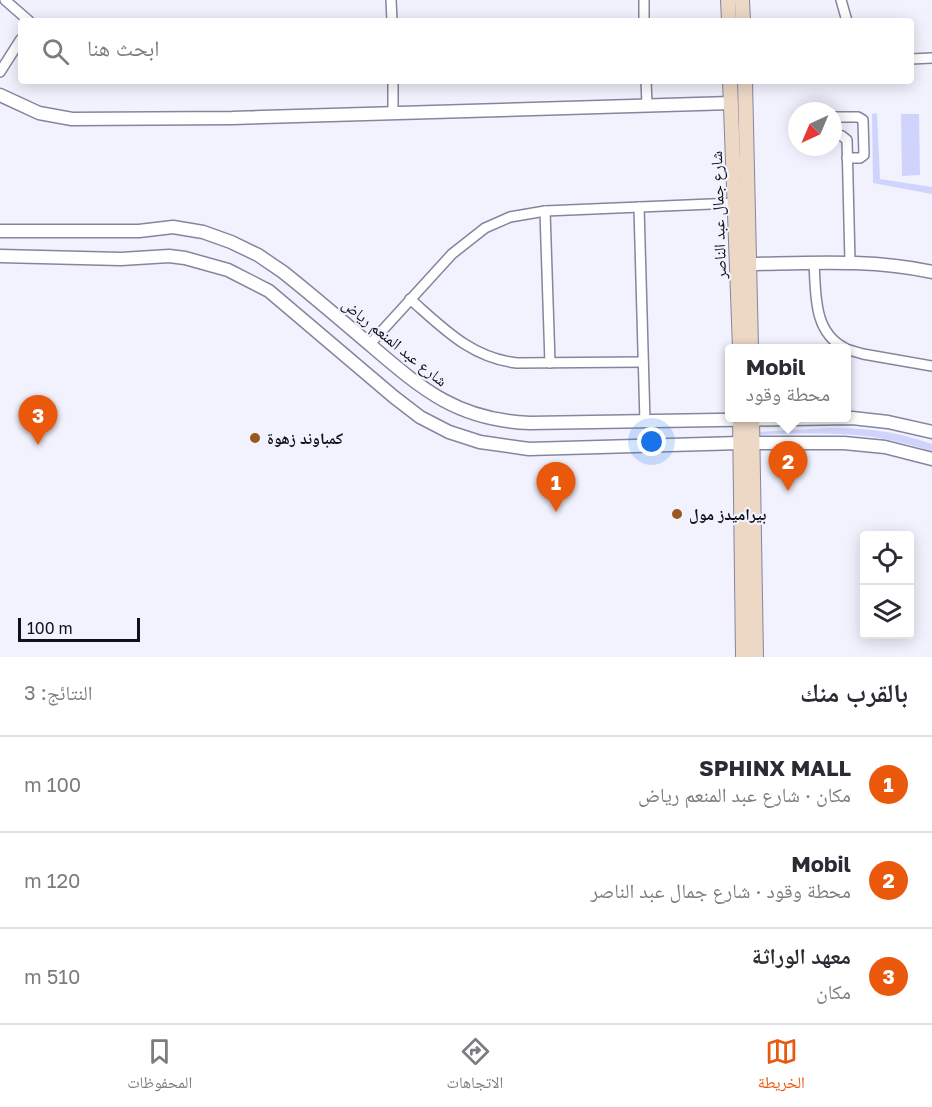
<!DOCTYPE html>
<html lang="ar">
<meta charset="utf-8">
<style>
:root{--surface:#fff;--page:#f7f7f7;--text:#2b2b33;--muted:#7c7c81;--line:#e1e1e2;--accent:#ea580c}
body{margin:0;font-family:"Golos Text","Noto Naskh Arabic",sans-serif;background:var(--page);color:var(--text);direction:rtl}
.controls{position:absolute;right:18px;bottom:18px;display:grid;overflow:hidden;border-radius:6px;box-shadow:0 3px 15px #0003}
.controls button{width:54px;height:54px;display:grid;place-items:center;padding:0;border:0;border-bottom:2px solid var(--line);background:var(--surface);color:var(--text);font:30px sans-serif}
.compass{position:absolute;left:788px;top:102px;width:54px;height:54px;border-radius:50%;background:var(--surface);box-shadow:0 3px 15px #0003;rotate:224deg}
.scale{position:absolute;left:18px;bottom:15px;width:122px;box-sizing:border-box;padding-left:6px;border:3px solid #0f1019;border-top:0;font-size:16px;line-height:21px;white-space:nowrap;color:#0f1019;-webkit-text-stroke:4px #f1f2fd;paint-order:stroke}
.you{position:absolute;left:652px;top:442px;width:21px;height:21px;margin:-15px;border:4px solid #fff;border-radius:50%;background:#1a73e8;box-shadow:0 0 0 9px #1a73e833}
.badge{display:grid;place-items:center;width:39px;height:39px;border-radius:50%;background:var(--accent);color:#fff;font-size:20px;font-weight:700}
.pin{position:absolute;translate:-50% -50px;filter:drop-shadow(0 2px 3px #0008)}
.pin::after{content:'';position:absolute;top:32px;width:21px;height:18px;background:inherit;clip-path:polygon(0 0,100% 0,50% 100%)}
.popup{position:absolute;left:725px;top:344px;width:126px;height:78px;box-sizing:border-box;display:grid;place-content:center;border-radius:6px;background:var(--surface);filter:drop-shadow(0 2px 4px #0005);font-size:20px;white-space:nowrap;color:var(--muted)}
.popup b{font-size:22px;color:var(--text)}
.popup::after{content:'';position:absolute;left:50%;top:100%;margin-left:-12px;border:12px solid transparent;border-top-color:var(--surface)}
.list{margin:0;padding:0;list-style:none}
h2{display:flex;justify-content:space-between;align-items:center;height:78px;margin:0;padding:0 24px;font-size:26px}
h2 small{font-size:20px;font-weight:400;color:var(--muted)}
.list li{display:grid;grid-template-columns:39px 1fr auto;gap:18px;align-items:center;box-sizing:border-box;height:96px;padding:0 24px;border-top:2px solid var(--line)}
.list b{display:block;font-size:22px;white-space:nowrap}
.list p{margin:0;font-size:20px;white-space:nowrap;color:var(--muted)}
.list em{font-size:20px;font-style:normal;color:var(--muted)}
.icon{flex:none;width:33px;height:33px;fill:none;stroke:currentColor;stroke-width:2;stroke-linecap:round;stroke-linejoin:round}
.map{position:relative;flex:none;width:932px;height:657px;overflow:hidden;direction:ltr}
.search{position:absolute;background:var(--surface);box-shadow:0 3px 15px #0003;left:18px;right:18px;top:18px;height:66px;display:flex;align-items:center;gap:15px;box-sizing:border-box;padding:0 21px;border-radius:6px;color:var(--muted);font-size:22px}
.sheet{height:366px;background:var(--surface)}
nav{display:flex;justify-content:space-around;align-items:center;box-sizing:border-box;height:84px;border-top:2px solid var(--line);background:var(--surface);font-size:16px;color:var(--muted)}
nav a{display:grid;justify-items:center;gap:3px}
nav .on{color:var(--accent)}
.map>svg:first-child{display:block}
</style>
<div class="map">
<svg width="932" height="657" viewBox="0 0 932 657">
<rect width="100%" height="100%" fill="#f1f2fd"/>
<g fill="#d0d4fc">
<path d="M877,113L880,179L932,187V194L873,183L872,114Z"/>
<path d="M901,114H919L920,175L902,176Z"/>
<path d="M829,428C868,428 894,431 932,444V452C874,430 816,433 756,435V432Z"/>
</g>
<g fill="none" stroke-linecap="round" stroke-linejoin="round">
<defs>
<g id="minor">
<path d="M5,0L29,21"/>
<path d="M391,0L392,21"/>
<path d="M644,0V21"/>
<path d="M841,0L847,21"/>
<path d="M911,59L932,58"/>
<path d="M0,72L21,39"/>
<path d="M393,81V114"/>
<path d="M646,81L647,104"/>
<path d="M833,117H858L863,120L864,155L860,158H847"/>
<path d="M833,133L842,136L847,140L850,262"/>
<path d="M639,207L645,422"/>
<path d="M545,211L550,363"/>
<path d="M814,263C816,294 813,332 845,348"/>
<path d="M410,299C443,328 471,358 517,363L643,362"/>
<path d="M370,344L452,254L485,228L510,217L545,211L735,203"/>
<path d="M846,349L863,354L932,366"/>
</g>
<g id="tertiary">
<path d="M0,95L39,113L72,119L232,118L731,103"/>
<path d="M0,231H139L173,227L203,232L231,242L258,255L283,272C312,295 340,319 368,343C422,389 456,420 530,423L852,418L888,422L932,432"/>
<path d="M0,256L121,259L169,256L185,258L228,270L269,291L394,397L420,417L449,432L480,442L529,449L740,443H844L885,447L932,459"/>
<path d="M750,264C811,263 872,259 932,272"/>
</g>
<g id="secondary">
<path d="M728,0L729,21"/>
<path d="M742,0L743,21"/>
<path d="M730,81L740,348"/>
<path d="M745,81L751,348"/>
<path d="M740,418L743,657"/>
<path d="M752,418L756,657"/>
</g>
</defs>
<use href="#minor" stroke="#83869e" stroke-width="12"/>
<use href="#tertiary" stroke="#83869e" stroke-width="15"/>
<use href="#secondary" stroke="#83869e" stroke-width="16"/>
<use href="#minor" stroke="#fff" stroke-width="9"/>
<use href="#tertiary" stroke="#fff" stroke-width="12"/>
<use href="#secondary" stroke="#edd7c5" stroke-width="14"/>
</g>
<g fill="#985820" stroke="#f1f2fd" stroke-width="2">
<circle cx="255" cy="438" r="6"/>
<circle cx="677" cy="514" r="6"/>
</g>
<g text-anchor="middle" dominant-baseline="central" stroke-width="4.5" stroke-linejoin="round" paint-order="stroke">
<g font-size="16" fill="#0f1019" stroke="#f1f2fd">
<text transform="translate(718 215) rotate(-92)">شارع جمال عبد الناصر</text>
<text transform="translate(395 342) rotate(39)">شارع عبد المنعم رياض</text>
</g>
<g font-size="16" font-weight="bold" fill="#0f1019" stroke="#f1f2fd" text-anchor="start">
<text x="267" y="438">كمباوند زهوة</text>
<text x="689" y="514">بيراميدز مول</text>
</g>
</g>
</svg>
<div class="controls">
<button><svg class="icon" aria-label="locate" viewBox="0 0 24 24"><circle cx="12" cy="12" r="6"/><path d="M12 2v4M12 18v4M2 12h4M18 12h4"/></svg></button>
<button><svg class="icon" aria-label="layers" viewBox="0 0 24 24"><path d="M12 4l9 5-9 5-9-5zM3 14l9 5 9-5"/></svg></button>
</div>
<svg class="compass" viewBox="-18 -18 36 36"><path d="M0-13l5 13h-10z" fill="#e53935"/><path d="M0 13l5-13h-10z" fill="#7c7c81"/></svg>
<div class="scale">100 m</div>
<div class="you"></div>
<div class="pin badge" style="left:556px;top:512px">1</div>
<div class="pin badge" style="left:788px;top:491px">2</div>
<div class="popup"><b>Mobil</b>محطة وقود</div>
<div class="pin badge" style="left:38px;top:445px">3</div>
<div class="search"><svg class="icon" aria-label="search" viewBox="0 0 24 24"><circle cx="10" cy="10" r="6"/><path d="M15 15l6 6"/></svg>ابحث هنا</div>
</div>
<section class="sheet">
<h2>بالقرب منك<small>النتائج: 3</small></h2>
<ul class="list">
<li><span class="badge">1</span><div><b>SPHINX MALL</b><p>مكان · شارع عبد المنعم رياض</p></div><em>100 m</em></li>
<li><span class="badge">2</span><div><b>Mobil</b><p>محطة وقود · شارع جمال عبد الناصر</p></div><em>120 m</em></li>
<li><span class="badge">3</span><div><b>معهد الوراثة</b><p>مكان</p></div><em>510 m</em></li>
</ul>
</section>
<nav>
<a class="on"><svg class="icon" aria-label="map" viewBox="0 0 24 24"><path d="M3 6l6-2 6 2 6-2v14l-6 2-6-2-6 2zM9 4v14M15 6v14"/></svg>الخريطة</a>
<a><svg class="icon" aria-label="directions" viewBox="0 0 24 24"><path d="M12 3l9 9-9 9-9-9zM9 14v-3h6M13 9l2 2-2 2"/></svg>الاتجاهات</a>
<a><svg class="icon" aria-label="saved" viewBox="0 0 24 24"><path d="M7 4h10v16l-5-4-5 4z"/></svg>المحفوظات</a>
</nav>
